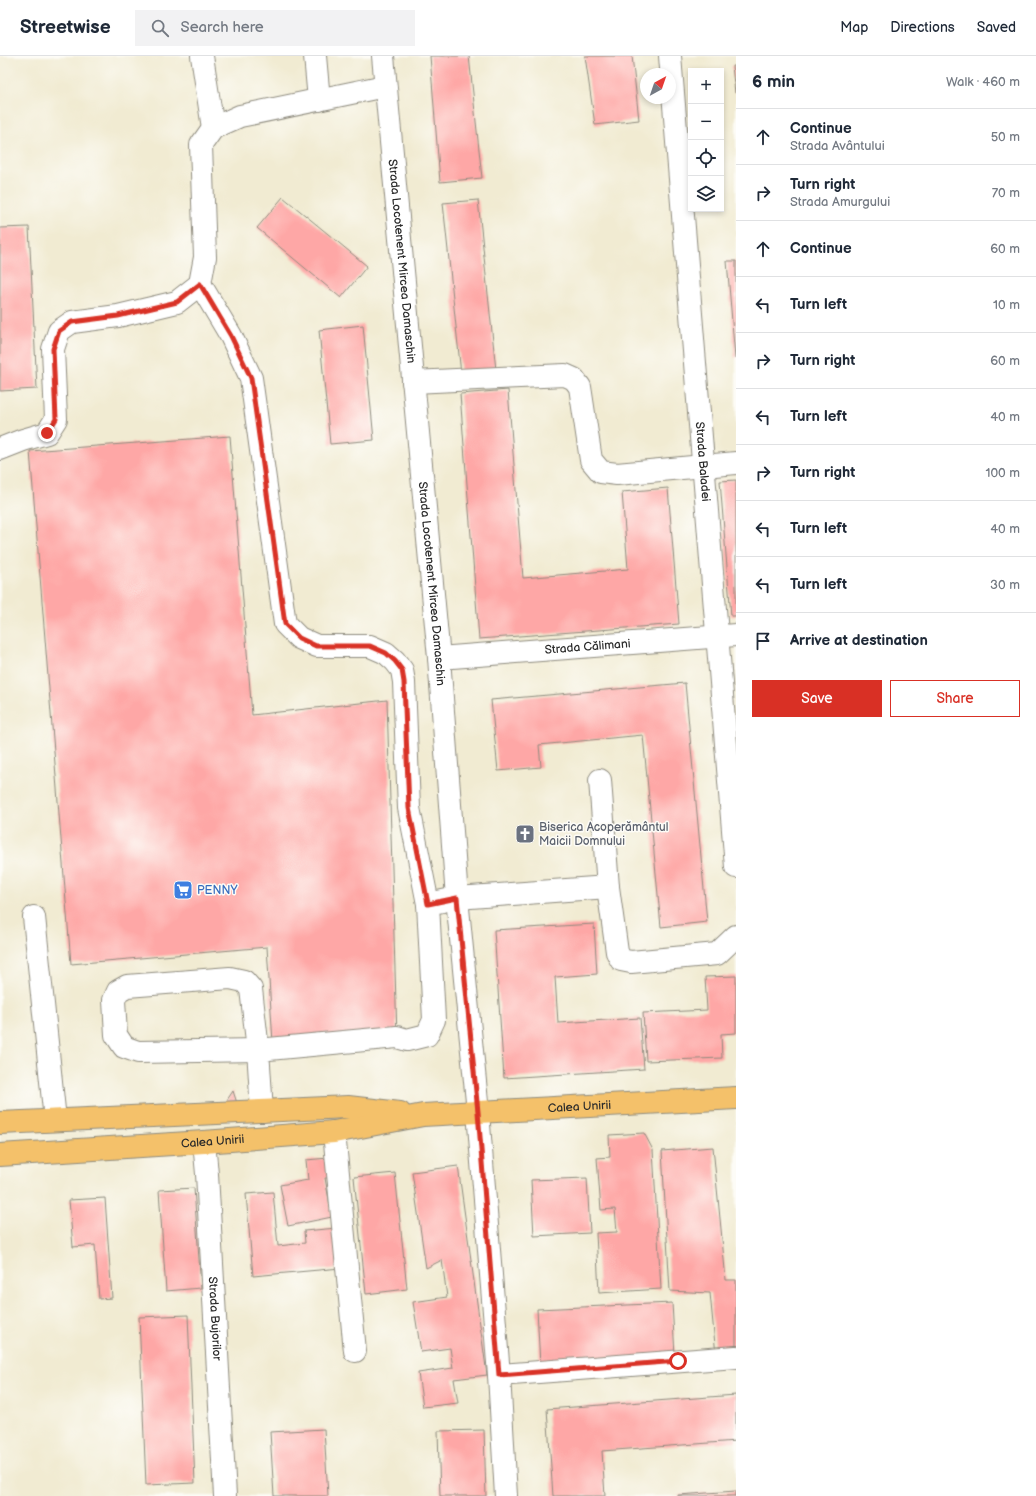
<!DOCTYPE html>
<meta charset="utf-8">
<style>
:root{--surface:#fff;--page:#f2f2f3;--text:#1f2937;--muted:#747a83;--line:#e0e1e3;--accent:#d93025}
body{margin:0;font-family:"Balsamiq Sans",sans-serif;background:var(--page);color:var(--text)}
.controls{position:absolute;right:12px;top:12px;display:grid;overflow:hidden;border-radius:0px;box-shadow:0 2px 6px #0003}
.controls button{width:36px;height:36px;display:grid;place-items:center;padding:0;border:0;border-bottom:1px solid var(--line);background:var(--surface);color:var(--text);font:20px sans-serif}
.compass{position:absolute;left:640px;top:12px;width:36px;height:36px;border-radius:50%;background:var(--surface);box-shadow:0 2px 6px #0003;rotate:40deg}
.stop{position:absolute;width:12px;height:12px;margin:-9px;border:3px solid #d93025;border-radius:50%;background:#fff}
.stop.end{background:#d93025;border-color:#fff;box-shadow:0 1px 4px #0008}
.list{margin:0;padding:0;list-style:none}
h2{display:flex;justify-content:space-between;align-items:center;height:52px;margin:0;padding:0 16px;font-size:17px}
h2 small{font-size:13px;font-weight:400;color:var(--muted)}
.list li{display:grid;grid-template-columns:26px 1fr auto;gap:12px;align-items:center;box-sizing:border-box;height:56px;padding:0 16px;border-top:1px solid var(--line)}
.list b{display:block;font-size:15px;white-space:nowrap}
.list p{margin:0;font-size:13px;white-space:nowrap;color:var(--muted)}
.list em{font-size:13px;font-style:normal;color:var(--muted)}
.actions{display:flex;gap:8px;padding:12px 16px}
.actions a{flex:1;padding:9px 0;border:1px solid var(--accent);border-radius:0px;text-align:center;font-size:14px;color:var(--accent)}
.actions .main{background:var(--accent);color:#fff}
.icon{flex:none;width:22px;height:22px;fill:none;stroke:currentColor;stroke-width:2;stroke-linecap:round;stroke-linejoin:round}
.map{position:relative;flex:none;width:736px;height:1440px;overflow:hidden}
header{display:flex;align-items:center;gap:24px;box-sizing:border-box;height:56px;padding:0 20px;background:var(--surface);border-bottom:1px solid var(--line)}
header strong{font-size:19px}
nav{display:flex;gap:22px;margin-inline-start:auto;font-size:14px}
.search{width:280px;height:36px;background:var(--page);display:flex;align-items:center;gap:10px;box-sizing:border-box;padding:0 14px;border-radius:0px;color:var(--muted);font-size:15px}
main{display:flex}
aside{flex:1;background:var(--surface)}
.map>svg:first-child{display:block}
</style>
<header>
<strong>Streetwise</strong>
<div class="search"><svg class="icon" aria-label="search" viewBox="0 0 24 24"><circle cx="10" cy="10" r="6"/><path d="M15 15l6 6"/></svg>Search here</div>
<nav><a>Map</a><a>Directions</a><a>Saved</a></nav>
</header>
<main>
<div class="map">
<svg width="736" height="1440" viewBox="0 0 736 1440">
<rect width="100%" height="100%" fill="#fdfcf7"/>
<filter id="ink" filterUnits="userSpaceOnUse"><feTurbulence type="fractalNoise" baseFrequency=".025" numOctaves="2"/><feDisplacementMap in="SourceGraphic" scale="8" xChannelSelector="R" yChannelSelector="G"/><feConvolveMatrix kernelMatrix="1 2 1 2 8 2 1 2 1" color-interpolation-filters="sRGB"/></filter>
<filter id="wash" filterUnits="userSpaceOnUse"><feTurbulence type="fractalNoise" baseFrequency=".012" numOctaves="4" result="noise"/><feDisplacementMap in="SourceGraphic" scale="16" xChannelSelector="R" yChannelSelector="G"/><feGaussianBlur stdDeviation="0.9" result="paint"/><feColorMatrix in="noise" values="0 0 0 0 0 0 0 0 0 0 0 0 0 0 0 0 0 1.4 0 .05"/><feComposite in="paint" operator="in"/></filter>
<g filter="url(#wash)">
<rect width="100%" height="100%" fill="#f1ebd2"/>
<g id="blocks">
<g fill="#fea7a6">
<path d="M430,0H469L482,122L440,126Z"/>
<path d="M585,0H632L639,64L595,69Z"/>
<path d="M732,10H736V37H735Z"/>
<path d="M283,141L367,210L341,242L257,172Z"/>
<path d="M478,144L496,314L461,318L443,147Z"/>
<path d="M29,171L37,333L0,335V172Z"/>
<path d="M727,205H736V302H735Z"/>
<path d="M363,269L374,384L330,388L319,274Z"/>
<path d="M508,334L523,522L628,513L622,436L668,432L679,568L479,583L460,338Z"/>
<path d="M230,380L252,659L387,644L397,981L273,987L267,891L71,908L30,395Z"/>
<path d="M736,424V560H731L720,425Z"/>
<path d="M685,627L707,866L661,871L643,679L539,689L541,711L498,715L491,644Z"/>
<path d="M594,868L597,918L555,921L558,967L640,962L644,1013L504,1022L494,874Z"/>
<path d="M736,920V977L721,978L722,1002L646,1005L643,957L707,954L705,921Z"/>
<path d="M233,1035L238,1050H223Z"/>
<path d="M644,1077L653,1094L661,1233L599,1237L596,1177L617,1176L615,1153L601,1154L597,1102L610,1101L609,1079Z"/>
<path d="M713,1091L726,1224H736V1297L716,1299L710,1237L670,1235L662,1095Z"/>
<path d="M328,1102L330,1122H325L332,1161L288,1170L280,1129L308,1124L306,1104Z"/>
<path d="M458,1110L487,1319L454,1323L458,1347L423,1351L418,1317L453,1312L450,1292L421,1296L413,1246L447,1241L442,1204L426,1212L412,1116Z"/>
<path d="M395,1117L407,1233L366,1238L354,1121Z"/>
<path d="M587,1122L590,1177L534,1180L531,1124Z"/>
<path d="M194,1132L201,1232L166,1235L159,1134Z"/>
<path d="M273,1136L278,1190L305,1187L304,1175L337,1172L341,1212L253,1220L246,1138Z"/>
<path d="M105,1142L112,1242L99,1243L95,1189L73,1191L69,1144Z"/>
<path d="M672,1247L675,1299L540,1309L537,1253Z"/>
<path d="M188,1259L195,1427L146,1429L139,1261Z"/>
<path d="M736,1339V1385L602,1395L605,1440H553L547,1353Z"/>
<path d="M324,1373L328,1440H274L270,1376Z"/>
<path d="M484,1374L486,1440H440L438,1375Z"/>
<path d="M736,1435V1440H678V1439Z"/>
</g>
</g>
</g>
<g filter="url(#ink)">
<use href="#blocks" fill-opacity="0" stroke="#8e8b7e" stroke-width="1"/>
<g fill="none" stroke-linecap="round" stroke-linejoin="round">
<defs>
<g id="minor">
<path d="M202,0L213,72"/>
<path d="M315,0L319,44"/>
<path id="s1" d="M383,0L439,602L457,842L478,1056L499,1319L506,1440"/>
<path id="s2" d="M670,0L736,811"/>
<path d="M200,228L231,280L251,322L285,568L299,582L317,590H370L386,597L395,605L402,614L404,626L409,752L428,848"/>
<path d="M413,326L565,319L574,323L580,331L591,404L601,416L617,418L736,407"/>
<path d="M0,393L23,384L47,377L56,363L53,293L59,275L72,266L118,260L177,246L200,228L205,201L201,89L213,72L240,60L385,30"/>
<path id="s3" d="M439,602L736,579"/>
<path d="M600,724L608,831L617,896L621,904L631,906L717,898L736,880"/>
<path d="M34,861L55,1064"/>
<path d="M230,922L244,925L251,933L258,994L138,996L124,991L116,979L114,944L118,935L127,930Z"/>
<path d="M262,1055L258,994L397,981L407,984L427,979L434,964L428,848L457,842L608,831"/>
<path d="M334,1076L355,1295"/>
<path id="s4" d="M204,1086L207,1118L225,1440"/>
<path d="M499,1319L736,1301"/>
</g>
<g id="major">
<path d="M0,1067L348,1051L400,1057"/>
<path id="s5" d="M0,1099L204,1086L334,1076L423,1059L736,1042"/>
</g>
</defs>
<use href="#minor" stroke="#8e8b7e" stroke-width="24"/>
<use href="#major" stroke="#8e8b7e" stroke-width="24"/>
<use href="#minor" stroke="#fff" stroke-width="22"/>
<use href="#major" stroke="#f4c16a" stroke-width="22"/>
</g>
</g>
<g fill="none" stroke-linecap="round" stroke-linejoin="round" filter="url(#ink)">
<path stroke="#d93025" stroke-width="5" d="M47,377L56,363L53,293L59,275L72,266L118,260L177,246L200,228L231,280L251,322L285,568L299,582L316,590H370L386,597L395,605L402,614L404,626L409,752L428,848L457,842L478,1056L499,1319L678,1305"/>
</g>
<defs>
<symbol id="church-square" viewBox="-11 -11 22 22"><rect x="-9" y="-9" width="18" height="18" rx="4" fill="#6b7280" stroke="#fdfcf7"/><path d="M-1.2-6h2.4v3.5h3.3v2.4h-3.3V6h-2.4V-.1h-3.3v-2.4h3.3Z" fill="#fff"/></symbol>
<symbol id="supermarket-square" viewBox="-11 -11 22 22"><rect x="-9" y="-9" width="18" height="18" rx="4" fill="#3f7fe0" stroke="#fdfcf7"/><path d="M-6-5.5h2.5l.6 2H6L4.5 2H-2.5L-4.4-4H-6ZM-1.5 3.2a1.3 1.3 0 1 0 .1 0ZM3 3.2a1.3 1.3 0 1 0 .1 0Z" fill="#fff"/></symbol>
</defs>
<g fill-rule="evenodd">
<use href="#church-square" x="514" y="767" width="22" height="22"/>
<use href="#supermarket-square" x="172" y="823" width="22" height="22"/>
</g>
<g text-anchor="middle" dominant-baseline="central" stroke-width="3" stroke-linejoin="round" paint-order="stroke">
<g font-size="12" fill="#2b2b2b" stroke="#fdfcf7">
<text stroke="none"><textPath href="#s1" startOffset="206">Strada Locotenent Mircea Damaschin</textPath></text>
<text stroke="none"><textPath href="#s2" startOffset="407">Strada Baladei</textPath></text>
<text stroke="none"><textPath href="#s1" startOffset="530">Strada Locotenent Mircea Damaschin</textPath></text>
<text stroke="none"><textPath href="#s3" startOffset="149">Strada Călimani</textPath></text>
<text stroke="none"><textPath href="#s5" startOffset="582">Calea Unirii</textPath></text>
<text stroke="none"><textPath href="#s5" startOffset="213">Calea Unirii</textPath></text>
<text stroke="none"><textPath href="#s4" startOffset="177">Strada Bujorilor</textPath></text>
</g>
<g font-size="12" fill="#5b616d" stroke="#fdfcf7" text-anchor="start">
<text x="539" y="771">Biserica Acoperământul<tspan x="539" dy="14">Maicii Domnului</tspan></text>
</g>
<g font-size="12" fill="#366cbe" stroke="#fdfcf7" text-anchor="start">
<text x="197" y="834">PENNY</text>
</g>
</g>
</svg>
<div class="controls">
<button>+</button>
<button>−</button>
<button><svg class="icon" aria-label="locate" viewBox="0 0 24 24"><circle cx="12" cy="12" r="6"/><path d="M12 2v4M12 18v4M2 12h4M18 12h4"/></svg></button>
<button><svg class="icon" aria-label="layers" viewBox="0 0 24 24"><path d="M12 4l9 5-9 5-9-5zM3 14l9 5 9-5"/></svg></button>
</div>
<svg class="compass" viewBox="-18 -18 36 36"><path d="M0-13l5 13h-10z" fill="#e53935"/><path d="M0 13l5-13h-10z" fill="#747a83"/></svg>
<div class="stop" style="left:678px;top:1305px"></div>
<div class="stop end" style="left:47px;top:377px"></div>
</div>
<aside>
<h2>6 min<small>Walk · 460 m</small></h2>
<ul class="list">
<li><svg class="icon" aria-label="ahead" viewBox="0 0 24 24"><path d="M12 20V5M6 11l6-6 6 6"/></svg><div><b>Continue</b><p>Strada Avântului</p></div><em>50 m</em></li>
<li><svg class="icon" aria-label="right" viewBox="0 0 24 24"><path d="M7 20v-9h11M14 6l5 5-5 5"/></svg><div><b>Turn right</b><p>Strada Amurgului</p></div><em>70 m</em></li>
<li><svg class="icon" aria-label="ahead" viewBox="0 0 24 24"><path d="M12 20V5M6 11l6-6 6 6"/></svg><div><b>Continue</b></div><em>60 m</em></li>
<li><svg class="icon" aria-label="left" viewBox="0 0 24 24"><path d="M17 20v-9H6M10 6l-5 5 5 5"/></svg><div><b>Turn left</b></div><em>10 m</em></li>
<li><svg class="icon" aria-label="right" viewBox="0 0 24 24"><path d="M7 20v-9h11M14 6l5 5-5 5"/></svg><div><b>Turn right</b></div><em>60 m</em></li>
<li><svg class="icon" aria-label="left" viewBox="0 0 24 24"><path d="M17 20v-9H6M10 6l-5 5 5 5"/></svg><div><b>Turn left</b></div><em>40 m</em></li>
<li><svg class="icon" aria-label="right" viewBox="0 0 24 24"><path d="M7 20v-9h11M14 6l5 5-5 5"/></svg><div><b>Turn right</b></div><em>100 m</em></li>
<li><svg class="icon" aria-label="left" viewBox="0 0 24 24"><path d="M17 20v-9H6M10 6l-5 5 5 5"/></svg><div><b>Turn left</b></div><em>40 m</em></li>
<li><svg class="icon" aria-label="left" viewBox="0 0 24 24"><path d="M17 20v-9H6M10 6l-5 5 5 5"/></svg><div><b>Turn left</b></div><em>30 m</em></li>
<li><svg class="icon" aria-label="arrive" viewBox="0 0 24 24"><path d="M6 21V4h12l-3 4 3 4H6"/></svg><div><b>Arrive at destination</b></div></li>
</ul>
<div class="actions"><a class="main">Save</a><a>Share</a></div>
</aside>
</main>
